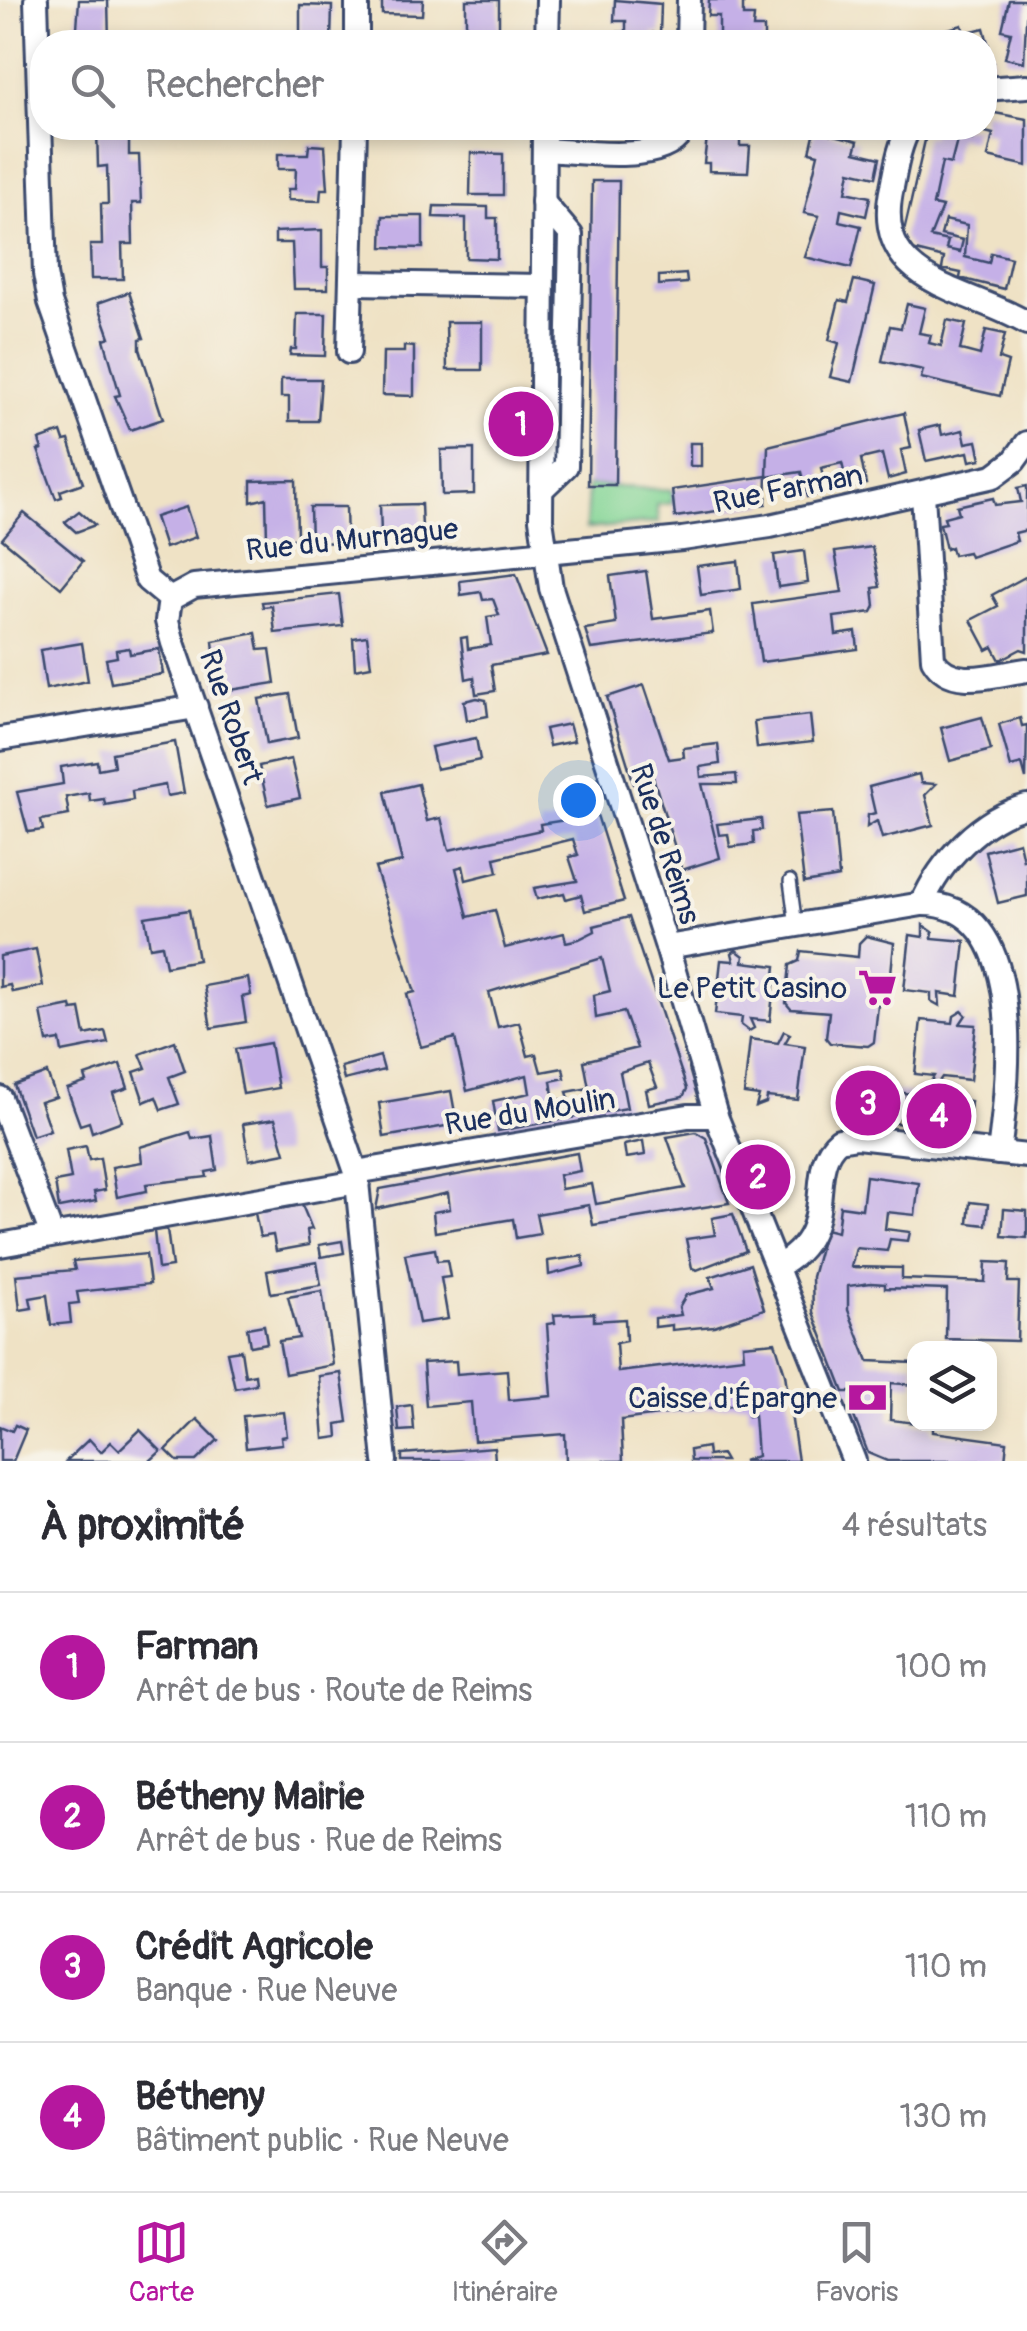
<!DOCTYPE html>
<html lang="fr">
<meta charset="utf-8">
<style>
:root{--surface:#fff;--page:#f7f7f7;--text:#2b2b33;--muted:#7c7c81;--line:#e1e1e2;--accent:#b5179e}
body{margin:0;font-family:Pangolin,sans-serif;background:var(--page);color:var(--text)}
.controls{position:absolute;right:30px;bottom:30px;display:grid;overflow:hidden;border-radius:20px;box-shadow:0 5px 15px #0003}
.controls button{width:90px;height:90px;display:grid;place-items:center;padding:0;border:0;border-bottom:2px solid var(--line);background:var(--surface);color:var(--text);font:50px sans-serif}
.you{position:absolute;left:578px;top:800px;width:35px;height:35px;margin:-25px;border:8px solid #fff;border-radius:50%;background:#1a73e8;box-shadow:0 0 0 15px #1a73e833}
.badge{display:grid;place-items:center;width:65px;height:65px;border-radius:50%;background:var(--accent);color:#fff;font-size:32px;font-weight:700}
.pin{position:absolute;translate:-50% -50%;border:5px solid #fff;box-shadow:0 2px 10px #0006}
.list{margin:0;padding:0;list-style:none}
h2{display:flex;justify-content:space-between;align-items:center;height:130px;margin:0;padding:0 40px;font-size:42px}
h2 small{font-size:32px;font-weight:400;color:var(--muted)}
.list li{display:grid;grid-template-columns:65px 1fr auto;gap:30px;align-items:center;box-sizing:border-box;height:150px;padding:0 40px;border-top:2px solid var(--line)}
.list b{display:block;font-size:38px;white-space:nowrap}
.list p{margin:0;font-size:32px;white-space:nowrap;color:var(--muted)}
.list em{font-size:32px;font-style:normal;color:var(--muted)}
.icon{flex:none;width:55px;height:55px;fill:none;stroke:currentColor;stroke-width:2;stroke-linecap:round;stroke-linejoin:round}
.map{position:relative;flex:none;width:1027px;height:1461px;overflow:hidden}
.search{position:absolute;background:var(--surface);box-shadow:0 5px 15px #0003;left:30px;right:30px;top:30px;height:110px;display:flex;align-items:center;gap:25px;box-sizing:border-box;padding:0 35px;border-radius:40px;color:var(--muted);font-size:38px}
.sheet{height:730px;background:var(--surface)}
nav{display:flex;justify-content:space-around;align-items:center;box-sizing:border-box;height:140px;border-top:2px solid var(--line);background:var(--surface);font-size:28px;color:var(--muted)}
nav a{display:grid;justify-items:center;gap:5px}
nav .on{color:var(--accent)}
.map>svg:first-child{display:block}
</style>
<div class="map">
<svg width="1027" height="1461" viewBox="0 0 1027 1461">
<rect width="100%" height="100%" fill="#f7f3e8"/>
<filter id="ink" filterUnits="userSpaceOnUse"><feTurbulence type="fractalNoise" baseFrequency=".01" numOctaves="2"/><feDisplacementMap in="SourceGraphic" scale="20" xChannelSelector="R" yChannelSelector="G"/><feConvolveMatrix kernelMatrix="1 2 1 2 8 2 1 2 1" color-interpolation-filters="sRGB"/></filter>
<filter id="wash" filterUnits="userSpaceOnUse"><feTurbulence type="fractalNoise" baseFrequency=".0048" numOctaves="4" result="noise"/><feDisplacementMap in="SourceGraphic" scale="40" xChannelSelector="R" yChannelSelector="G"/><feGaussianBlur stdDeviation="2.25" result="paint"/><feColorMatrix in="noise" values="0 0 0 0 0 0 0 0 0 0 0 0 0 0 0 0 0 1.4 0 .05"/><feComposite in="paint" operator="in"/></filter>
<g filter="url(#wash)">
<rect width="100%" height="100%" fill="#efe2c5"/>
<path fill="#84d596" stroke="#50827a" stroke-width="2.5" d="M588,485L672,490L673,503L657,505L659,522L586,529Z"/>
<g id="blocks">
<g fill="#c5b0e7" fill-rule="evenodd">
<path d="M79,0H108L109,42H76Z"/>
<path d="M382,0H423L422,15L382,14Z"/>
<rect x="466" y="0" width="33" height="31"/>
<path d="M615,0L661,4L660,34L653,33L652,42H617L618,32H626V21H614Z"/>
<path d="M709,0H743V16H754L753,28H764V42H719V16H708Z"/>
<path d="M1009,0H1027L1024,62L1005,58L1011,32L1002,30Z"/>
<path d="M300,5L332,6L331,42H300Z"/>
<path d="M962,25L964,33L984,28L993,62L984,65V42H924L923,36Z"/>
<path d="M984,111L1027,119V166L988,157L993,134L974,129L972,140L958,137L951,164L942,162L933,205L942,207L930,237L948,241L946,249L960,252L963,240L941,235L945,220L967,225L965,257L989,263L991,253L1011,258L1004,289L960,278L961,273L942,269L944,258L916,251L915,256L903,236L926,136L932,137L934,128H984Z"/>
<path d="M97,128H129V155H139L141,203H132L133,244H122L123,279H91L90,245H102L101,204H108L107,166L98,167Z"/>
<path d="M708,128H754V135H740V146H750L748,172L709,171V163H704Z"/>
<path d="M815,130L858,141L855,152L880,158L876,177L850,171L846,192L870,197L866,216L841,210L839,221L861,226L851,268L805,257L819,216L804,213L818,154L810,152Z"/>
<path d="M309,145L325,146L328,189H321L320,201L288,200V189H295L296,169H278V154H308Z"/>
<path d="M471,153L503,154V195H470Z"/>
<path d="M592,181H619L615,485H588Z"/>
<path d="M434,206L488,207V218H497V259L466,258V218L433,217Z"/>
<path d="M383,216H423V248L382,247Z"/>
<path d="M322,230V267H328V289H294L292,243H275V232Z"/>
<path d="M686,274L687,283L659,285V276Z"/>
<path d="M854,280L875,285L852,382L830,377L839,343L829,340L839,300L848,302Z"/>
<path d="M129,292L144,338L140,339V349L163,419L130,430L115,396L120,395L104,339L110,337L98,303Z"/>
<path d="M907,304L925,308L919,333L931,335L929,343L941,346L947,320L966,324L960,350L965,351L980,355L986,330L1005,334L999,359L1008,362L1000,396L921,378L923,370L882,361L890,326L901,328Z"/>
<path d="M297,314H326L325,356L290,355L291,349H296Z"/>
<path d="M446,322H482V370H447Z"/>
<path d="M404,346L414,347V396L382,395L383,352H404Z"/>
<path d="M281,379H321L318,421H289V397H281Z"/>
<path d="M904,413L911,448L901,450L906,474L888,479L882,454L861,459L866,484L848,488L842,463L821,468L826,492L807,497L801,472L767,477L768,446Z"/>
<path d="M940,425L942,435L963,430L966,443L977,441L981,459L970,461L968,452L926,461L919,430Z"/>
<path d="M61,432L64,441L69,440L83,483L60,491L62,497L56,499L38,450L42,449L39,440Z"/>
<rect x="690" y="443" width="11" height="23"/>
<path d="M474,449V494L442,495L441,450Z"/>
<path d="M767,476L766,504L675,517L672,490Z"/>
<path d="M296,480L297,539H267L266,498L251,502V481Z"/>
<path d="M1027,486V530L1015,533L1017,541L970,557L968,552L953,555L951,547L946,549L940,524L946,523L944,517L959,513L957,506L993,498L995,505L1021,502L1018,488Z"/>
<path d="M421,504L422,529L381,534L380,505Z"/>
<path d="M186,507L196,537L165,548L155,517Z"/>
<path d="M310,507H346L347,542L311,543Z"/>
<path d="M79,511L95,525L76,532L65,522Z"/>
<path d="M24,513L83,561L61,588L2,539Z"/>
<path d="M872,547L880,587L873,588L875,606L872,612L834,617L836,635L856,632L858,649L761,662L753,604L842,592L835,552Z"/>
<path d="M804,551L808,583L778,587L774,555Z"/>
<path d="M738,561L741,589L701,595L697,566Z"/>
<path d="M646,571L653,619L710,611L713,633L591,649L585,629L616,624L610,576Z"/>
<path d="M516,574L547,655L491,665L495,691L476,694L474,677L466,679L461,638L467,637L468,649L491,645L487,617L499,615L493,599L483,600L481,592L461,595L460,581Z"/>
<path d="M1027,576V651L1021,649L1000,660L993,647L987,650L971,620L998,606L992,595Z"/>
<path d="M339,594L343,626L275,633L272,606L263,607L262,602Z"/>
<path d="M256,633L259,650L270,649L275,683L218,692L213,641Z"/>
<path d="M367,636L371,666L355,669L353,638Z"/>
<path d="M82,643L88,681L46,689L40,650Z"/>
<path d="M129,648L130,654L159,649L163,674L111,683L106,659L117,657L116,650Z"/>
<path d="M644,685L669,759L684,757L683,748L718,744L720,764L700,767L701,777L736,774L737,784H702L720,858L682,870L653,777L634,784L607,697Z"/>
<path d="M290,694L298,738L267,744L259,699Z"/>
<path d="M477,698L486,700L488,716L467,720L464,701Z"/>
<path d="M810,715L813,742L757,748L754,721Z"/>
<path d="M982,717L991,750L950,761L941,728Z"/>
<path d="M1020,718L1022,726L1027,725L1026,779L1022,764L1011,767L999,724Z"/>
<path d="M569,724L574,741L549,746L545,729Z"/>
<path d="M476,738L480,760L436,769L431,747Z"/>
<path d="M175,742L184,793L167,796L165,785L132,791L133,800L105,805L104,799L90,801L89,793L66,797L69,815L41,820L43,830L28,832L17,792L63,784L61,767L97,761L98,769L114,766L112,753Z"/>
<path d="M291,759L300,798L268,805L259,766Z"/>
<path d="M919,774L921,783L936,784L925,795L933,825L882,838L877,821L867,827L868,815L875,813L869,787Z"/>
<path d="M418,784L427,821L441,818L449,850L541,830L540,824L597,815L624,901L585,911L581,895L566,899L564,893L537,899L534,888L577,881L569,857L578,855L573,839L495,858L498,872L466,880L463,866L456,868L468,917L495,910L505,948L564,933L566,942L579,939L595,931L594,926L629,917L687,1089L683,1097L649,1104L646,1090L657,1087L648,1063L620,1072L627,1108L498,1131L493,1101L530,1093L527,1075L467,1091L455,1038L421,1047L407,994L415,992L375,868L402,862L385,792ZM602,958L610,991L594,995L596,1018L624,1012L637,1048L584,1061L589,1088L567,1092L569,1098L554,1101L551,1081L565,1078L563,1068L541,1072L536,1054L528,1056L519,1022L498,1027L489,992Z"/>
<path d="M833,812L839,877L804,883L796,815Z"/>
<path d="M761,819L762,830L753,831L754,844L730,847L728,834L719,835L717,824Z"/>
<path d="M1019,842L1023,860L1027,859V896L998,903L985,851Z"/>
<path d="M189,910L198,960L166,966L162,945L150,947L145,917Z"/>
<path d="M923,925L933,932L932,938L965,941L959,996L939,993L940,1006L931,1001V993L904,990L910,935L923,937Z"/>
<path d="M866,936L894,943L890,983L880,987L874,1042L868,1046L830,1043L826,1038L829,1012L791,1009L786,1003L790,965L799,961L801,951L858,957L859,943Z"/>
<path d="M36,949L43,986L12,992L10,985L0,987V956Z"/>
<path d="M736,950L744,956L743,962L776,966L770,1021L750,1019L754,1028L749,1031L741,1025L742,1017L715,1014L721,960L734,961L732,953Z"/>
<path d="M248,978L251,995L242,997L246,1022L211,1028L204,986Z"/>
<path d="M71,1006L72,1010L80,1009L85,1035L105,1031L108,1043L62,1052L60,1040L47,1042L41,1012Z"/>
<path d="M962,1011L966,1015L960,1024L976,1025L970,1080L942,1077L934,1089L929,1085L934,1076L915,1074L921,1020L953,1023L954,1016Z"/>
<path d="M784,1031L790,1034L785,1043L805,1046L798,1100L767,1097L766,1103L756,1107L759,1096L744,1094L750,1039L778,1043Z"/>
<path d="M175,1041L185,1071L169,1077L179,1104L161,1110L156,1097L144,1102L134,1072L146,1068L140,1054Z"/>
<path d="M270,1043L278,1088L243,1094L235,1049Z"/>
<path d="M380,1056L384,1070L344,1080L341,1067Z"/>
<path d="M120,1064L128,1088L113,1093L122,1121L92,1132L89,1122L80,1125L67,1089L87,1082L85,1076Z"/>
<path d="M47,1073L56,1097L40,1102L50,1130L32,1136L14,1085Z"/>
<path d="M853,1087L971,1101L968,1131L850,1118Z"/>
<path d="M451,1091L457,1124L384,1137L379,1103Z"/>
<path d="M275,1119L285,1153L249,1160L243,1124Z"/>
<path d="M190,1132L192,1139L212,1136L217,1170L206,1172L207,1177L146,1184L147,1191L117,1197L112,1167L142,1162L140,1147Z"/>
<path d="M696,1132L706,1138L729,1203L593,1225L589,1205L536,1214L540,1234L516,1238L513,1219L435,1232L433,1212L450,1209L448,1193L376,1209L380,1189L577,1153L580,1171L559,1175L561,1189L592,1184L596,1204L685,1188L667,1137Z"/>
<path d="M643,1141L645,1155L626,1158L624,1145Z"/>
<path d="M86,1146L89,1160L100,1158L105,1190L94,1192L96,1201L59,1208L55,1182L71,1179L66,1150Z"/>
<path d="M866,1176L919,1183L915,1215L887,1212L885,1229L910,1232L908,1241L890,1239L887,1251L856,1248L851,1267L902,1268V1279L985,1282L986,1262L1009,1263L1008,1282H1019L1017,1341L946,1339L947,1290L885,1288V1284L871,1283L848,1286V1310L868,1361L914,1363V1385L891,1383L890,1420L933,1425V1432L1007,1442L1005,1461H887L868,1453L853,1414V1392H844L813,1312L812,1277L825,1229L837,1232L840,1206L862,1209Z"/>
<path d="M970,1202L988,1204L986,1225L968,1223Z"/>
<path d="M302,1205L312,1229L307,1230L309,1245L276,1251L273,1235L260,1237L255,1213Z"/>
<path d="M1004,1209L1027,1211V1238L1002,1236Z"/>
<path d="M733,1214L746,1251L697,1270L692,1268L686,1239L715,1235L712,1218Z"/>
<path d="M167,1229L172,1267L158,1269L154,1231Z"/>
<path d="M342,1241L344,1253L321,1257L319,1245Z"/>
<path d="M435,1249L437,1261L447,1260L450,1277L441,1278L448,1319L419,1323L405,1254Z"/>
<path d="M146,1254L150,1284L77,1292L79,1303L69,1304L71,1323L51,1325L47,1295L30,1298L32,1308L20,1310L16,1275L75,1270L73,1261Z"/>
<path d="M583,1256L584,1266L549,1275L548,1261Z"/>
<path d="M317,1262L321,1285L271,1293L267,1271Z"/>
<path d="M750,1264L764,1309L714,1326L672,1330V1325L655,1327V1318L681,1315L679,1307L686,1295L714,1288L710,1277Z"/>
<path d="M322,1291L333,1365L285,1374L279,1341L299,1338L288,1297Z"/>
<path d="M594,1313V1321L625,1319L626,1341L616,1343L618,1372L744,1357L743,1345L775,1342L785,1374L798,1461H743L757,1456L754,1415L748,1416L747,1403L621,1420L623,1461H566L565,1434L474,1441L471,1402L426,1406L423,1363L456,1361L457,1374L507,1370L509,1400L552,1396L547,1324L555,1323L554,1315Z"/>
<path d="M264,1325L267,1343L250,1346L247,1328Z"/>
<path d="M241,1350L245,1376L255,1374L256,1384L235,1388L227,1352Z"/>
<path d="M341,1373L348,1422L337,1424L338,1437L324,1439L319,1376Z"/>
<path d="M412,1405L414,1430L399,1431L397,1407Z"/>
<path d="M284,1412L287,1436L281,1437L282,1444L246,1448L243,1416Z"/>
<path d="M197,1419L218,1440L196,1461H177L166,1450Z"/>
<path d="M15,1425L26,1430L13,1461H0V1426L12,1431Z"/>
<path d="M140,1430L161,1451L150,1461H66L89,1439L101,1452L111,1442L119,1450Z"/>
<path d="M494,1447L495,1461H402V1454Z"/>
<path d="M707,1447L708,1456L721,1454L725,1461H691L690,1450Z"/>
</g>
</g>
</g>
<g filter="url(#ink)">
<use href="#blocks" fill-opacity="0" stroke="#3b4a6d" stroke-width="2.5"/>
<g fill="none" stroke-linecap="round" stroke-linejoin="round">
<defs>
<path id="service" d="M790,881L796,926"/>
<g id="minor">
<path d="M36,0L45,274L50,302L147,580L170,599L167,621L173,643L356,1172L385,1461"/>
<path d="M357,42V0"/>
<path d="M547,42L548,0"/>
<path d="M688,42L689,0"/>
<path d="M984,89L1027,86"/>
<path d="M544,128L541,519L551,588L667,947L716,1116L854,1461"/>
<path d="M909,128C899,146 896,167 892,187C870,284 966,287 1027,323"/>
<path d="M544,150C580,151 669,167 683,128"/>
<path d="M352,283L541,286"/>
<path d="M349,352L355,128"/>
<path d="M541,490L566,466L571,235L543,202"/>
<path d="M923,494L933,659C951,691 995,674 1027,670"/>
<path d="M170,599L194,586L682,539L770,526L994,476L1014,461L1027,443"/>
<path d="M0,739L196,707"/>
<path d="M922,904C940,861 981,818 1027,806"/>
<path d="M667,947L922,904C1027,903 1010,1068 999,1153"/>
<path d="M0,1098L52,1235"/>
<path d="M356,1172L688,1116H716"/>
<path d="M0,1245L358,1182"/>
<path d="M776,1267C844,1233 802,1170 839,1140L857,1137L1027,1156"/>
</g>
</defs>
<use href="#service" stroke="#3b4a6d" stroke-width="16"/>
<use href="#minor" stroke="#3b4a6d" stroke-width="28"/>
<use href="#service" stroke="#fff" stroke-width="11"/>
<use href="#minor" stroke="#fff" stroke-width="22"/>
</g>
</g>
<defs>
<symbol id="supermarket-bare" viewBox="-9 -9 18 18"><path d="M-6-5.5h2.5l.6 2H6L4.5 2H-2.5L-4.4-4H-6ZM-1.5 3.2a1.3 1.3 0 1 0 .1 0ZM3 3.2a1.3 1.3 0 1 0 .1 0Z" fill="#b5179e" stroke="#f7f3e8" stroke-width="2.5" paint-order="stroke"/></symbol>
<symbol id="bank-bare" viewBox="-9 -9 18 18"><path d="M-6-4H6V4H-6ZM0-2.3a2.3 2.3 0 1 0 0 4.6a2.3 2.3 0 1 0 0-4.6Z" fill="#b5179e" stroke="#f7f3e8" stroke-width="2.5" paint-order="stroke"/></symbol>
</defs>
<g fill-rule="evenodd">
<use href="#supermarket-bare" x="850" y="960" width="55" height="55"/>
<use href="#bank-bare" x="840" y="1370" width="55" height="55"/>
</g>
<g text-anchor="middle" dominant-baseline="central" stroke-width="8" stroke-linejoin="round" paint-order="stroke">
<g font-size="30" fill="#1b2f5e" stroke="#f7f3e8">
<text transform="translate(788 489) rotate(-11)">Rue Farman</text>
<text transform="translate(352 540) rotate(-6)">Rue du Murnague</text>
<text transform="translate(231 717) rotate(71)">Rue Robert</text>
<text transform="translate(665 844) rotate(72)">Rue de Reims</text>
<text transform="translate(530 1112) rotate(-9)">Rue du Moulin</text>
</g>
<g font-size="30" fill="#1b2f5e" stroke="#f7f3e8" text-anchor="end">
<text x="847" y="988">Le Petit Casino</text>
<text x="837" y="1398">Caisse d'Épargne</text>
</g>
</g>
</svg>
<div class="controls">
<button><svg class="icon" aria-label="layers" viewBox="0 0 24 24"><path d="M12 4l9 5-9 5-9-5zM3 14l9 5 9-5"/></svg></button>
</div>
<div class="you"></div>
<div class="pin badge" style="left:521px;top:424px">1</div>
<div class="pin badge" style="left:758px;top:1177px">2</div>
<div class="pin badge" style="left:868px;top:1103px">3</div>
<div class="pin badge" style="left:939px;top:1116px">4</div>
<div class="search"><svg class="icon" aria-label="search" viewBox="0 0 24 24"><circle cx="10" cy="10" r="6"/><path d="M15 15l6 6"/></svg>Rechercher</div>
</div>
<section class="sheet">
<h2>À proximité<small>4 résultats</small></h2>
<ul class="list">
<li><span class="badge">1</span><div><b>Farman</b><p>Arrêt de bus · Route de Reims</p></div><em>100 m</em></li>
<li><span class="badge">2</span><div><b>Bétheny Mairie</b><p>Arrêt de bus · Rue de Reims</p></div><em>110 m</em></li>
<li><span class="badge">3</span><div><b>Crédit Agricole</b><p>Banque · Rue Neuve</p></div><em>110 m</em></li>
<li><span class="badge">4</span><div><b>Bétheny</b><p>Bâtiment public · Rue Neuve</p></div><em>130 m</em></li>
</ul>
</section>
<nav>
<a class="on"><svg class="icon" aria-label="map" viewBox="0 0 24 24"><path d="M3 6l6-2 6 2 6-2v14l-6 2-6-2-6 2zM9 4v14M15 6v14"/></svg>Carte</a>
<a><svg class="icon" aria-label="directions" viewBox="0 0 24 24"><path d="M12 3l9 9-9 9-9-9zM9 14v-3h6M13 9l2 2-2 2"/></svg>Itinéraire</a>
<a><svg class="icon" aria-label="saved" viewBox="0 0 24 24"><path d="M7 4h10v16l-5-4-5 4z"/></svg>Favoris</a>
</nav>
